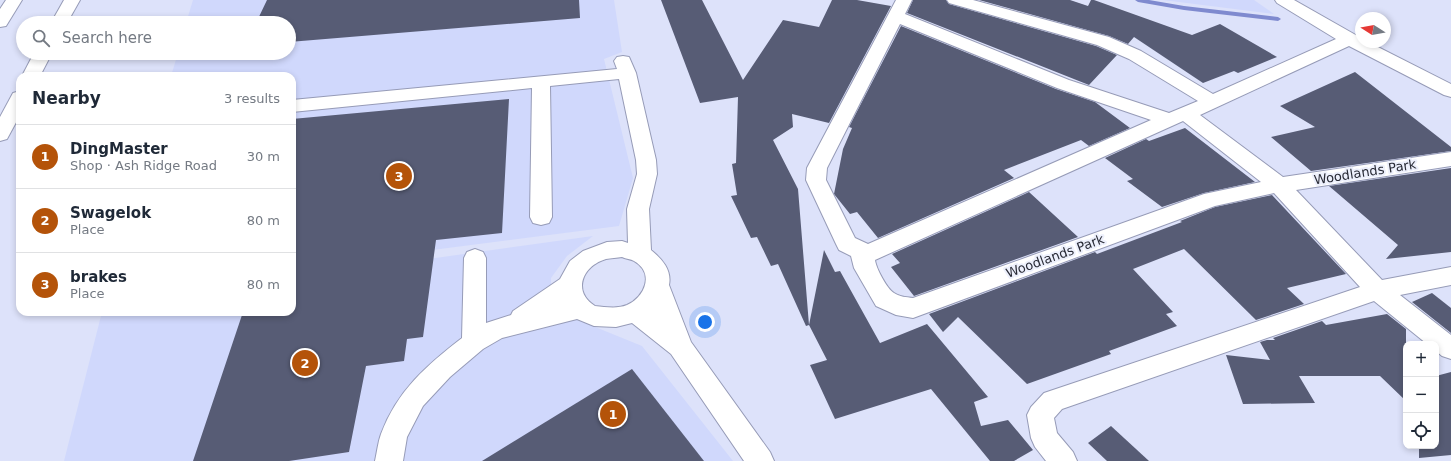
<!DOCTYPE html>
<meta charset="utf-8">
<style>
:root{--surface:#fff;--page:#f6f6f7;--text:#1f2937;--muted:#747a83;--line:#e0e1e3;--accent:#b45309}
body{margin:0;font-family:"DejaVu Sans",sans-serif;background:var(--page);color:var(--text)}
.controls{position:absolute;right:12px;bottom:12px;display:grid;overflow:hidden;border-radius:8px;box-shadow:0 2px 6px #0003}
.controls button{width:36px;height:36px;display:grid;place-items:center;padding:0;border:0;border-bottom:1px solid var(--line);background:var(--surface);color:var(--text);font:20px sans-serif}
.compass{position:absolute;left:1355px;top:12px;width:36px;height:36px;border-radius:50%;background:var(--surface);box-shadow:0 2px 6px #0003;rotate:281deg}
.you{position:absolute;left:705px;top:322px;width:14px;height:14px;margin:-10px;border:3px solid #fff;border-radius:50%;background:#1a73e8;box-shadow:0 0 0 6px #1a73e833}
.badge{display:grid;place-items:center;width:26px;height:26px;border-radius:50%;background:var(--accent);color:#fff;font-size:13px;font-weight:700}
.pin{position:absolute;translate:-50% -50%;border:2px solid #fff;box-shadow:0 1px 4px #0006}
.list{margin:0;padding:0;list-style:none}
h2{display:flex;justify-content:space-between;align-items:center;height:52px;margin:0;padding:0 16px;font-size:17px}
h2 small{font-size:13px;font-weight:400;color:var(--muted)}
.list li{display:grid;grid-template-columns:26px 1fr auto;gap:12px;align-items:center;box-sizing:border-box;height:64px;padding:0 16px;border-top:1px solid var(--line)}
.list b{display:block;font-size:15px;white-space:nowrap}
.list p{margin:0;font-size:13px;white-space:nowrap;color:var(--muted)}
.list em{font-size:13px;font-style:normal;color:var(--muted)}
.icon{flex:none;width:22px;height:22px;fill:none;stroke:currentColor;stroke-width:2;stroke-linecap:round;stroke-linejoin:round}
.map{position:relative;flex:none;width:1451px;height:461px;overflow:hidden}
.search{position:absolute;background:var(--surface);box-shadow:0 2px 6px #0003;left:16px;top:16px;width:280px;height:44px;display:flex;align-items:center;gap:10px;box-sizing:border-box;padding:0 14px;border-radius:22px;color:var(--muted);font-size:15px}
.panel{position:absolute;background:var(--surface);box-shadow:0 2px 6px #0003;left:16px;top:72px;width:280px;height:244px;border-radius:12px}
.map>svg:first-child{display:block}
</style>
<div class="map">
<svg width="1451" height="461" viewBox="0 0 1451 461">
<rect width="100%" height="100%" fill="#dde2fa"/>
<g fill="#d0d8fc">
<path d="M193,0H614L622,52L604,59L633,178L619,226L292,268V76H171L178,53H289V23H186Z"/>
<path d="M1163,0H1254L1274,14Z"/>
<path d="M593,236L567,256L551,278V309L642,346L733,461H64L102,312H292V278Z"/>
</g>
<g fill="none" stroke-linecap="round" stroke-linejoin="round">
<path fill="#7f8acf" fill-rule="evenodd" d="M1135,0H1149L1184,6L1278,17L1281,19L1278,21L1184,10L1138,2Z"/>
</g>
<g fill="#575c75">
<path d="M267,0H579L580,18L289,42V23H256Z"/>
<path d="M661,0H702L743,80L783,20L819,27L832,0H857L891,6L829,123L792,114L793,127L773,140L798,189L809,325L806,326L778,264L771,266L757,237L751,238L731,196L737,195L732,164L736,163L738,97L700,103Z"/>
<path d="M913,0H946L949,4L1096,46L1117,55L1089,85L907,13Z"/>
<path d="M979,0H1070L1088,6L1091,0H1094L1192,35L1220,24L1277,57L1238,73L1234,71L1203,83L1134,37L1128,44L1109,36Z"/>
<path d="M901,26L1056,89L1095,102L1130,128L1089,146L1081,140L1004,170L1014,178L878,238L857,212L850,214L834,194L843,149L852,128L849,127Z"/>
<path d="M1355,72L1451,147V151L1311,171L1271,137L1315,127L1280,106Z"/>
<path d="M509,99L502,233L436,240L423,337L407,339L404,361L366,366L349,452L289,461H193L243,312H292V119Z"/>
<path d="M1185,128L1255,182L1204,193L1162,207L1127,181L1133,179L1105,158L1146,139L1149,141Z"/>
<path d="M1451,168V252L1386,259L1398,245L1329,186Z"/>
<path d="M1029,192L1078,237L914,296L891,267L900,263L892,254Z"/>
<path d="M1272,195L1346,274L1287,288L1304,304L1256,320L1184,249L1133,269L1173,312L1166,314L1177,326L1109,351L1111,354L1027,384L958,317L943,332L929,314L1095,252L1097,254L1182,222L1180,221L1215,207Z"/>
<path d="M824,250L835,272L840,271L880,343L927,324L988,397L974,402L981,426L1008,420L1033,450L1014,461H990L931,389L835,419L810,365L827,360L809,325Z"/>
<path d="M1432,293L1451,308V333L1412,302Z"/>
<path d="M1387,314L1406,329V401L1380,376H1299L1315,403L1243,404L1226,355L1270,360L1260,342L1267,340H1275L1273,338L1322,321L1326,325Z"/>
<path d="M632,369L704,461H482Z"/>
<path d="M1451,372V455L1419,458V446H1436V376Z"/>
<path d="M1111,426L1149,461H1107L1088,443Z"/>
</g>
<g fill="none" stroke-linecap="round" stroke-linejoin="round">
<defs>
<g id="minor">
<path d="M896,0H912L905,14L1069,80L1169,113L1198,101L1129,59L1097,45L949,3L947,0H973L1109,37L1141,51L1213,94L1336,39L1277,3L1275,0H1294L1361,38V42H1368L1451,84V97L1444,95L1349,46L1200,115L1283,177L1451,152V166L1296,190L1382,280L1451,267V285L1400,295L1451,335V359L1442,356L1436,351V344H1427L1374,301L1062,409L1054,418L1057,433L1073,452L1077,461H1046L1035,447L1031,438L1027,415L1031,407L1044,393L1360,287L1274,193L1215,206L913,318L896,315L876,306L854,268L851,256L839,250L836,244L806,180L807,168ZM900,24L1057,88L1151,120L868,244L855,238L826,180L827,168ZM1183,121L1261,182L1204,194L913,298C906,297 900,297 894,293C887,289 876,268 875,260Z"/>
<path d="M623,56L629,57L636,73L656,160L657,174L649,209L651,250C662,259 672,270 669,285L691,342L770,452L774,461H744L671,354L632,323L616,327L594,326L577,319L502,338L483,349L450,377L423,406L407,437L403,461H375C377,452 378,442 381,434C397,391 427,365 462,338L464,258L467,252L475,249L483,252L486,258V323L511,315L513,311L560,279L570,261L583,251L607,242L622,241L628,243L627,209L637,174L636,160L619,79L550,86L552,217L549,223L541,225L533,223L530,217L532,88L292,112V100L617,69L614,61L617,57ZM622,257C626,259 631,259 634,261C655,273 645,297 627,305C617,309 606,307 595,306C572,292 582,266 606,259C611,258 617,258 622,257Z"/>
</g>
<g id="highway">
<path d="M6,0H22L6,26L0,27V9Z"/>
<path d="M64,0H80L67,23H51Z"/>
<path d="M34,53H52L40,76H22Z"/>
<path d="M20,91V115L7,139L0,141V117L13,93Z"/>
</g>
</defs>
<use href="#minor" stroke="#969bb7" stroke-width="2"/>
<use href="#highway" stroke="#969bb7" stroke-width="2"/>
<use href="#minor" fill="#fff" fill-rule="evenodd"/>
<use href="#highway" fill="#fff" fill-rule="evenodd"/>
</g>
<g text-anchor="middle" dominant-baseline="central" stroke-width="4" stroke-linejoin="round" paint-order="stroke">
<g font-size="13" fill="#292b36" stroke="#edf0fc">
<text transform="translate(1365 172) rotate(-9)">Woodlands Park</text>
<text transform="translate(1055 256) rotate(-20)">Woodlands Park</text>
</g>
</g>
</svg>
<div class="controls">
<button>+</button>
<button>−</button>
<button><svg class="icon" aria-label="locate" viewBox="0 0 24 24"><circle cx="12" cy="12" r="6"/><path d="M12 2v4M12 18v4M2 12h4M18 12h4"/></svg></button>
</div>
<svg class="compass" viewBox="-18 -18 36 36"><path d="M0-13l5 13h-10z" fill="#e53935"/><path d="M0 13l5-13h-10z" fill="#747a83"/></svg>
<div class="you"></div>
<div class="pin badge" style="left:613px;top:414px">1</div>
<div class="pin badge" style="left:305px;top:363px">2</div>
<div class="pin badge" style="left:399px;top:176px">3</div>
<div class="search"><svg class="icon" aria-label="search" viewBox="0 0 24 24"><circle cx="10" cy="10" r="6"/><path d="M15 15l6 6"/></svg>Search here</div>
<section class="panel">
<h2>Nearby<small>3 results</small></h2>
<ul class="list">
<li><span class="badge">1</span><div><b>DingMaster</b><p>Shop · Ash Ridge Road</p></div><em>30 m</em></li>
<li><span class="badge">2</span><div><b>Swagelok</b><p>Place</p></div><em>80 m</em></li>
<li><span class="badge">3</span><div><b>brakes</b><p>Place</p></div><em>80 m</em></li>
</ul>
</section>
</div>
